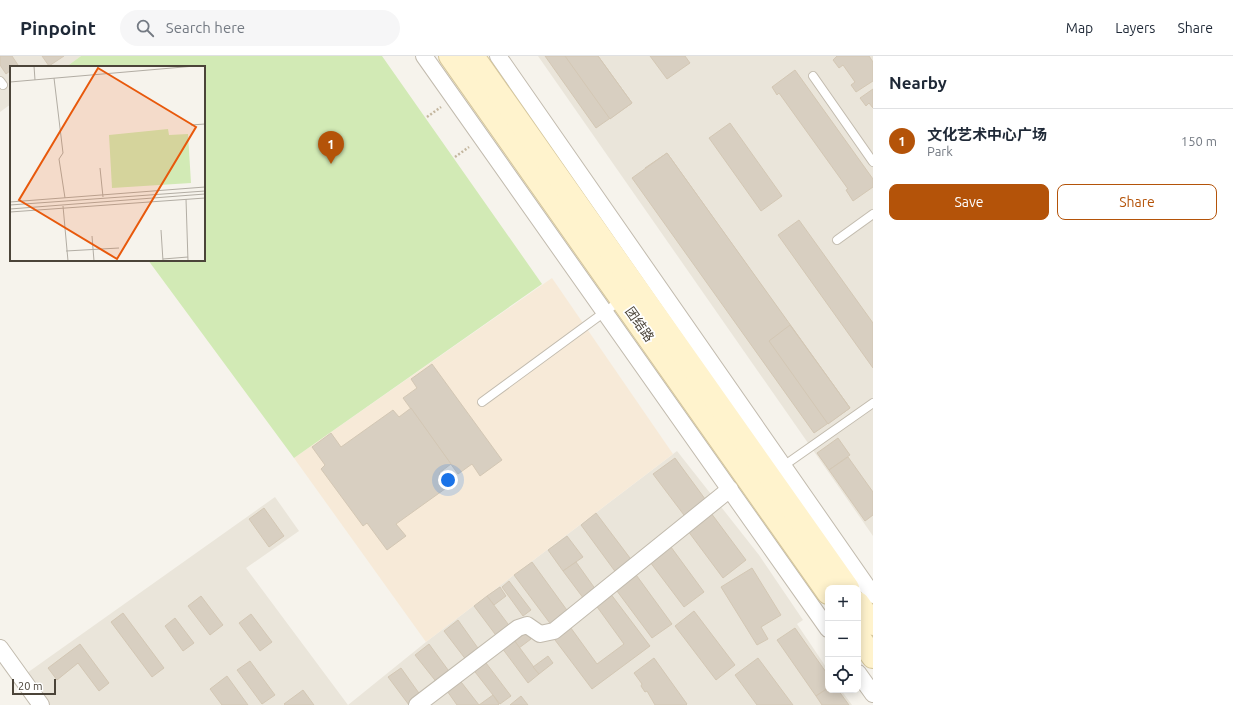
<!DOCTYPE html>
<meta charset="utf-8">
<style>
:root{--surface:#fff;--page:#f6f6f7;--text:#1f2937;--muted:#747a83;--line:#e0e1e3;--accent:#b45309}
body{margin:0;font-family:Ubuntu,"Noto Sans SC",sans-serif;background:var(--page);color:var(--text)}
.controls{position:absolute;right:12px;bottom:12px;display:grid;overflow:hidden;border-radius:8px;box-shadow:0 2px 10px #0003}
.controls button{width:36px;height:36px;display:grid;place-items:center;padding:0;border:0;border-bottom:1px solid var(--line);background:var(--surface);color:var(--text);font:20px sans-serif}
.scale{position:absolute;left:12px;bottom:10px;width:44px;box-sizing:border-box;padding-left:4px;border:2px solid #4b4439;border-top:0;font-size:11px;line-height:14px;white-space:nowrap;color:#4b4439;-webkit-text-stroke:3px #fff;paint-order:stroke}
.you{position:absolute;left:448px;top:424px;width:14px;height:14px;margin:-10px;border:3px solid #fff;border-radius:50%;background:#1a73e8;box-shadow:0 0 0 6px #1a73e833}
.badge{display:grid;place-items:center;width:26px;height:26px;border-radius:50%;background:var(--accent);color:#fff;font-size:13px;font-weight:700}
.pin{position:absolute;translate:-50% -33px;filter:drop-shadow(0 1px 2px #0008)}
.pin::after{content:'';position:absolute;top:21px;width:14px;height:12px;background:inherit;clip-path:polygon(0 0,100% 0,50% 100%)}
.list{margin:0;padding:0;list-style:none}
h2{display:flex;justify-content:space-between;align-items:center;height:52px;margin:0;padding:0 16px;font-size:17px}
h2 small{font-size:13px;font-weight:400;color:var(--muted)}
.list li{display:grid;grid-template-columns:26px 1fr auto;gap:12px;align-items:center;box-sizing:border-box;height:64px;padding:0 16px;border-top:1px solid var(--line)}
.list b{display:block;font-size:15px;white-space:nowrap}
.list p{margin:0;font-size:13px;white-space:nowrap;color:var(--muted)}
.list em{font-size:13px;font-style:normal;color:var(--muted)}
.actions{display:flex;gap:8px;padding:12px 16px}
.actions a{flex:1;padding:9px 0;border:1px solid var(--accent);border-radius:8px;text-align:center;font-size:14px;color:var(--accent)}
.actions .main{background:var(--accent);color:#fff}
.icon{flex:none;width:22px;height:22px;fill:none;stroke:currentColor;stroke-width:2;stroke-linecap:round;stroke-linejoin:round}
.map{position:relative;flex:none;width:873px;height:649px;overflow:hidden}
header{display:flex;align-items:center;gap:24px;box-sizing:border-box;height:56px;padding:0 20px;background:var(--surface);border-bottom:1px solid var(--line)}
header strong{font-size:19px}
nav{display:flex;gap:22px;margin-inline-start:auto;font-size:14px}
.search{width:280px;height:36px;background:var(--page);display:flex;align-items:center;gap:10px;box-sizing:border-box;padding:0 14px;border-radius:22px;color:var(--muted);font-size:15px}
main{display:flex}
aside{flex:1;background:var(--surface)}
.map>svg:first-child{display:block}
</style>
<header>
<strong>Pinpoint</strong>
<div class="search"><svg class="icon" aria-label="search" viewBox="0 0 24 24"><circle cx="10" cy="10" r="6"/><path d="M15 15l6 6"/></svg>Search here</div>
<nav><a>Map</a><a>Layers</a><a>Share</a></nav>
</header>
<main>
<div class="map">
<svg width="873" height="649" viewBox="0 0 873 649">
<rect width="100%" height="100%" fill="#f6f3ec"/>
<g fill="#eae5da">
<path d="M0,0H81L66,11H11V48L0,56Z"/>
<path d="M538,0H873V480L815,397Z"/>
<path d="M677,395L759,499L803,564L797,568L828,614V634H841L852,649H50L27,617L275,441L299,475L246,512L348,649L426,586Z"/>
</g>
<path fill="#f7ead8" d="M552,222L673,398L426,586L294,402Z"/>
<path fill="#d2eab5" d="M81,0H382L542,228L294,402L148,204H204V11H66Z"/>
<g fill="#d8cfc1" stroke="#d3c7b4">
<path d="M0,0H12L18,9L11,11V14L6,18L0,9Z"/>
<path d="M42,0H64L49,10Z"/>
<path d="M545,0H598L632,47L596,72Z"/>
<path d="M565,0H598L632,47L610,63Z"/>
<path d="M650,0H685L690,7L667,23Z"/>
<path d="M837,0H869L873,6V25L856,36L851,29L855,26L843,9L839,12L833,4Z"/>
<path d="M795,14L873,123V131L853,145L846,134L848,133L779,37L777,39L772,31Z"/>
<path d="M873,33V52L869,47L866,50L860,42Z"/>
<path d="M730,67L782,140L761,155L709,82Z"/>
<path d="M667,97L787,265L765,280L645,112Z"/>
<path d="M667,97L850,352L814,377L632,122Z"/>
<path d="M799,164L873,267V312L778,179Z"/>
<path d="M790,269L850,352L828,368L769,285Z"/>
<path d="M432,308L502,404L480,420L472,408L458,418L403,342L417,332L411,323Z"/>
<path d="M411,352L451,408L439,417L449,430L396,468L406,480L387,494L367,467L363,470L321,413L325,409L312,391L331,377L341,391L393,354L399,361Z"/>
<path d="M838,382L850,399L829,414L817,397Z"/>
<path d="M848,401L873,436V459L865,465L829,414Z"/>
<path d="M675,402L708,447L687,463L653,418Z"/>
<path d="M264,452L284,480L269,491L249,463Z"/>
<path d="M708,453L746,504L723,522L685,471Z"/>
<path d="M596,457L633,506L617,518L581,469Z"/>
<path d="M567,480L583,501L563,515L548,494Z"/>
<path d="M668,487L704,536L684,551L647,502Z"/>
<path d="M532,506L569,557L552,570L514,519Z"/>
<path d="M576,506L596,534L584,543L563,515Z"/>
<path d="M752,512L781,559L761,571L768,583L757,589L721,531Z"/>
<path d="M634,516L672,568L652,582L614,531Z"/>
<path d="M509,525L531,554L523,560L502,531Z"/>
<path d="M500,531L506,540L494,549L487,540Z"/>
<path d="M610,537L650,590L592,633L552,580L568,568L597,608L624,588L595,548Z"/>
<path d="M201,540L223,569L210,579L188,550Z"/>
<path d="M487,540L511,572L498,582L474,550Z"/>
<path d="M694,555L735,609L716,624L675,570Z"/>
<path d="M123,557L164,612L152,621L111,566Z"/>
<path d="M251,558L272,586L260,595L239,567Z"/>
<path d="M175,562L194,587L183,595L165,570Z"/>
<path d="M458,564L480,595L467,605L444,575Z"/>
<path d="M795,572L828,619V632L816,640L777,584Z"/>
<path d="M525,575L531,583L519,592L514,584Z"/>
<path d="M514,584L539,618L528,627L502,592Z"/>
<path d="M80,588L109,627L99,635L78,607L57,624L48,612Z"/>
<path d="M429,588L451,618L438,628L415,599Z"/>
<path d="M548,600L553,607L539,618L533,611Z"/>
<path d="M654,602L687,648L686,649H655L647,635L645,636L641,630L642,628L634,617Z"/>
<path d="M758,602L793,649H757L735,619Z"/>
<path d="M483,603L511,640L500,648L472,612Z"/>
<path d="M250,605L275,639L262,648L237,614Z"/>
<path d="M401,612L421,640L409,649L388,621Z"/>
<path d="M227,620L248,649H222L210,633Z"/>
<path d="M458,622L479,649H457L445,632Z"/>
<path d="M828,632V634H838L849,649H822L816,640Z"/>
<path d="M303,634L314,649H285L284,648Z"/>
<path d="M493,639L499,648L498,649H479Z"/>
<path d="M521,640L528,649H510Z"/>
</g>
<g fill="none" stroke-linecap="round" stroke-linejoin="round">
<defs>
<g id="service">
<path d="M813,20L873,106"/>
<path d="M0,25L3,29"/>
<path d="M837,184L873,158"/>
<path d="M482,346L621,244"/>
<path d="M782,411L873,347"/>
</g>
<g id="minor">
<path d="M424,0L828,573"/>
<path d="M498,0L873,539"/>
<path d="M0,592L41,649"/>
<path d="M858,617L873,638"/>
<path d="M417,649L518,572L527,569L540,578L554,575L730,433"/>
</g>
<g id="secondary">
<path d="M450,0L828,537"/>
<path d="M473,0L848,532"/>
<path d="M858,547L873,568"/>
<path d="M858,580L873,601"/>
</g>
</defs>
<use href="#service" stroke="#c2bbae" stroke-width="10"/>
<use href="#minor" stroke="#c2bbae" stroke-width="18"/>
<use href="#secondary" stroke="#d6c79b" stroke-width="24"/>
<g stroke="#c4b79f" stroke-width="2.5" stroke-dasharray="2 2" stroke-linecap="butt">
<path d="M427,61L441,51"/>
<path d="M455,101L469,91"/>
</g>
<use href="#service" stroke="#fff" stroke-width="8"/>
<use href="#minor" stroke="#fff" stroke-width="16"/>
<use href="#secondary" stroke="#fff3cd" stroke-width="22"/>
</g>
<g text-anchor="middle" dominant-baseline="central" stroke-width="3.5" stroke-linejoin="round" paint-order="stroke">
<g font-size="13" fill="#4b4439" stroke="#fff">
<text transform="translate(640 268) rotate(55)">团结路</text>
</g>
</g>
<g transform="translate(10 10)">
<rect width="195" height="195" fill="#f6f3ec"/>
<path d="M158,63L159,69L178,68L181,117L102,122L99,69Z" fill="#d2eab5"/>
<path fill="none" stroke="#b2ada4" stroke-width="1" d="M24,0L25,14M44,12L53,87L49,93L55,132M0,16L185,0M181,59L195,58M90,102L93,131M176,133L178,195M0,136L195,121M0,139L195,125M53,140L58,195M0,143L195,128M0,146L195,132M151,164L153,195M82,170L84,195M56,185L109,182M153,193L178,191"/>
<path fill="#e8590c" fill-opacity="0.15" stroke="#e8590c" stroke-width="2" d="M88,2L186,61L107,193L9,134Z"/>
<rect width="195" height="195" fill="none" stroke="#4b4439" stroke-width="2"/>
</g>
</svg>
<div class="controls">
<button>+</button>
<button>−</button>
<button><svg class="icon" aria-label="locate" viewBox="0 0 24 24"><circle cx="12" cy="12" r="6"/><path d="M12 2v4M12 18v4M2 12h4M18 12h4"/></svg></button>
</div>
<div class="scale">20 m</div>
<div class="you"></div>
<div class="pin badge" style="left:331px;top:108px">1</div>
</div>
<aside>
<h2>Nearby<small></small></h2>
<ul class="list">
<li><span class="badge">1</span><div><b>文化艺术中心广场</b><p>Park</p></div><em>150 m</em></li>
</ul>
<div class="actions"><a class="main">Save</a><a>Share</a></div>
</aside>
</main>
